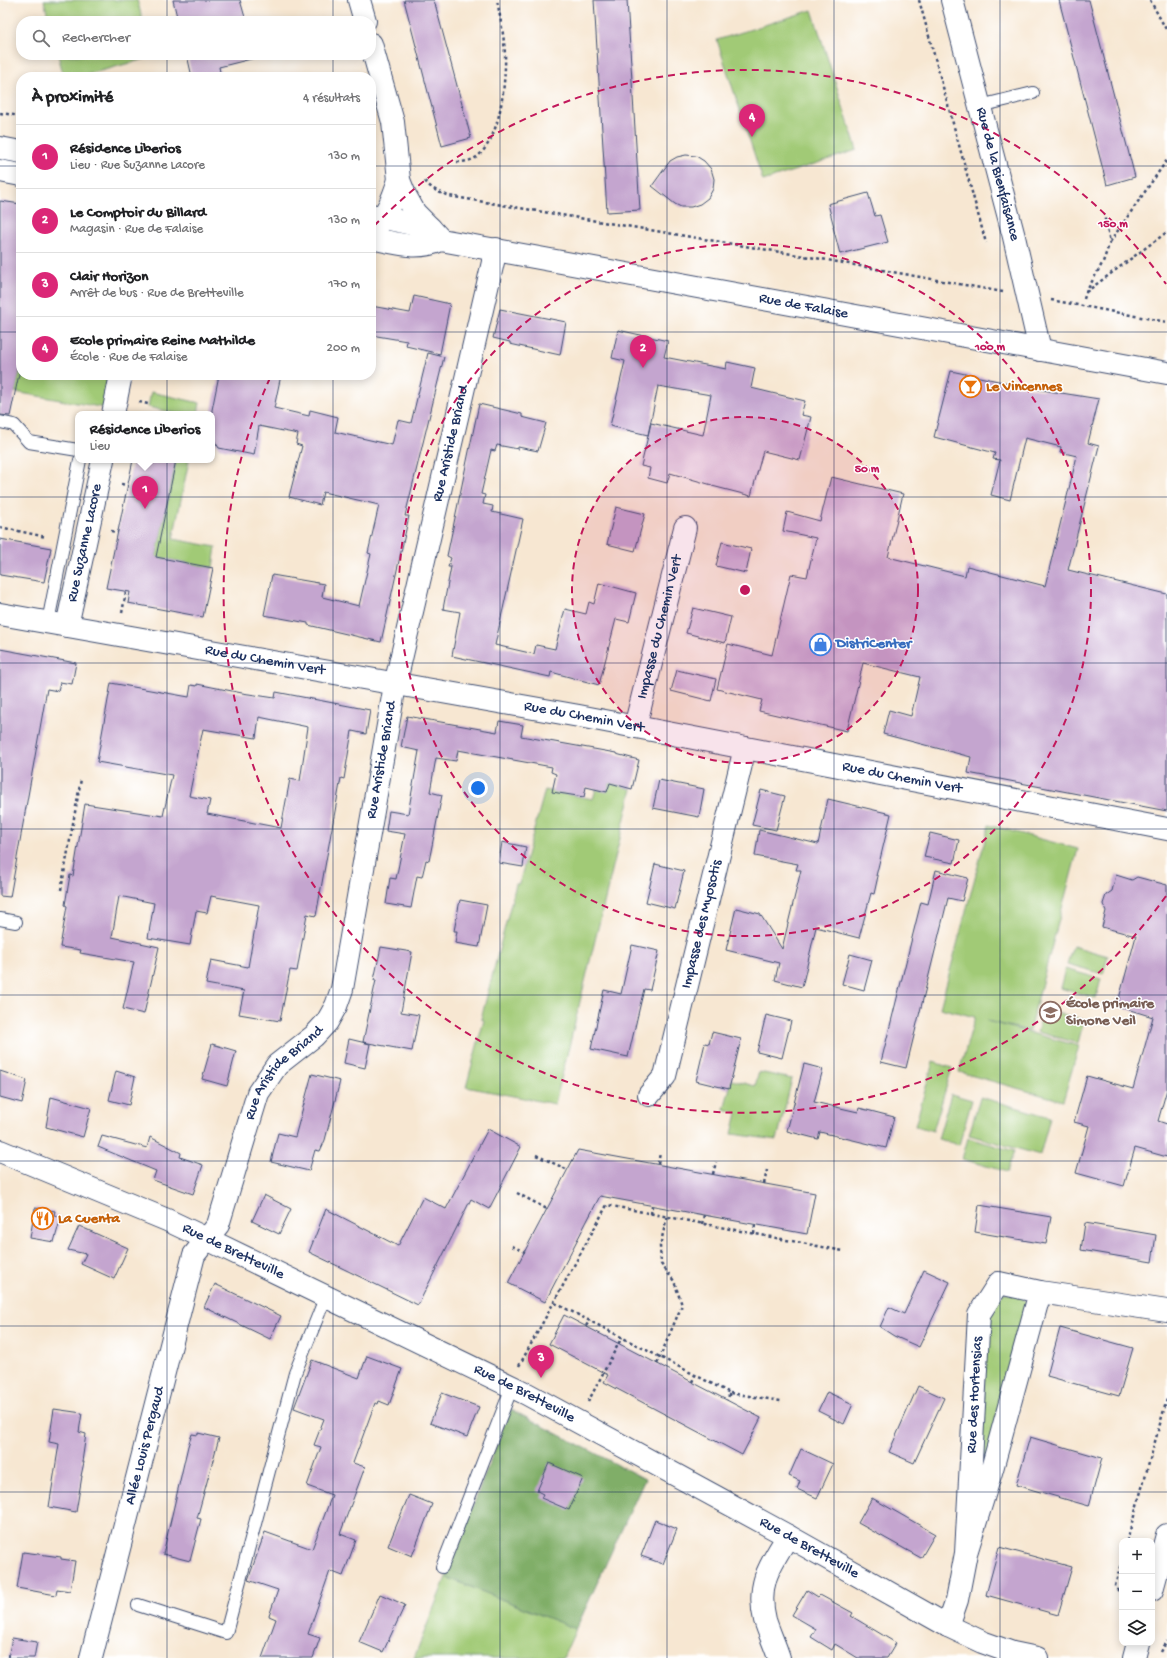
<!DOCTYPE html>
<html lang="fr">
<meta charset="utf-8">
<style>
:root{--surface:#fff;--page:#f6f6f6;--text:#202124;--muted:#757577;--line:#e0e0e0;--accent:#db2777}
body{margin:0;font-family:"Gochi Hand",sans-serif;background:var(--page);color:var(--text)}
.controls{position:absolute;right:12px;bottom:12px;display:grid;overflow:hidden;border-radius:8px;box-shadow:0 2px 10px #0003}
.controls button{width:36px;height:36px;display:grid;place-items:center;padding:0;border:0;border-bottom:1px solid var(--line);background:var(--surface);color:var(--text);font:20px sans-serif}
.you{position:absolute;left:478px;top:788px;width:14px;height:14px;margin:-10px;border:3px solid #fff;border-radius:50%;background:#1a73e8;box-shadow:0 0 0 6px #1a73e833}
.badge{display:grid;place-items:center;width:26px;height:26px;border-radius:50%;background:var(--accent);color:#fff;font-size:13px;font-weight:700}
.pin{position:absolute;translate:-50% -33px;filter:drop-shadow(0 1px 2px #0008)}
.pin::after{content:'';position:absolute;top:21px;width:14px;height:12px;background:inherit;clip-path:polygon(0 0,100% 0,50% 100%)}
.popup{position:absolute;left:75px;top:411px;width:140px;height:52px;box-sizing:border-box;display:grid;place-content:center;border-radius:8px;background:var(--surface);filter:drop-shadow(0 1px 3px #0005);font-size:13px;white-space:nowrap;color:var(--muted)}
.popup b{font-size:15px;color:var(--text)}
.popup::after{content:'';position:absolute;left:50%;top:100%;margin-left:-8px;border:8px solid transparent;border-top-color:var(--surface)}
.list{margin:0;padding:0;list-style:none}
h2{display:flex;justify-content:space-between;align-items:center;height:52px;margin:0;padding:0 16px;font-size:17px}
h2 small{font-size:13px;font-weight:400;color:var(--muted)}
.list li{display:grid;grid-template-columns:26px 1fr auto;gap:12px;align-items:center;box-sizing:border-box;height:64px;padding:0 16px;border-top:1px solid var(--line)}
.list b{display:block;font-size:15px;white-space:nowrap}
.list p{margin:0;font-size:13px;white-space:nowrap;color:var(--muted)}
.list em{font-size:13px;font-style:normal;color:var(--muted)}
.icon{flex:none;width:22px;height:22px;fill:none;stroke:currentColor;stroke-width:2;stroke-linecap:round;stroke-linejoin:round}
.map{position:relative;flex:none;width:1167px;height:1658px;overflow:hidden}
.search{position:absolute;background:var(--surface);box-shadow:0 2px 10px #0003;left:16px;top:16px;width:360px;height:44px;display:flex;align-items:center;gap:10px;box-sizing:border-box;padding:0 14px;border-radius:16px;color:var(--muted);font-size:15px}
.panel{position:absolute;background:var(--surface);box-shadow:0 2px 10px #0003;left:16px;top:72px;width:360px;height:308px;border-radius:16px}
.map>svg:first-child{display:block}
</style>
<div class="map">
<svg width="1167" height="1658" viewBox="0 0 1167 1658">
<rect width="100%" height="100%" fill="#fff"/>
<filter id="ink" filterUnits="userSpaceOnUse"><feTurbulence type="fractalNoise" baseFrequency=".025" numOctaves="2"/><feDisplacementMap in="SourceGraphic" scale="8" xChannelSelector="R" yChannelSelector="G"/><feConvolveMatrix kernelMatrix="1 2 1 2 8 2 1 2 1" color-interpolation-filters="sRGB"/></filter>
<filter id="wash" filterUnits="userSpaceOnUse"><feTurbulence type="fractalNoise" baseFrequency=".012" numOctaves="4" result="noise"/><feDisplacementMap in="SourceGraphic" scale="16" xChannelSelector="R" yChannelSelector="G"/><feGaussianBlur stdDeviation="0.9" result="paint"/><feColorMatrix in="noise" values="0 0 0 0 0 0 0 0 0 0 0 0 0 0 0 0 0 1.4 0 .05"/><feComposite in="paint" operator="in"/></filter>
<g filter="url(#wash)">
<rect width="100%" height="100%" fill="#f7e7d2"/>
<g fill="#a1ca76" stroke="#5e7c6a">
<path d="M44,0H137L143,21H49Z"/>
<path d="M812,10L857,150L763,181L717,40Z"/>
<path d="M58,55H152V57L78,77H64Z"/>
<path d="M21,365V375H112L105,408L15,392Z"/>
<path d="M151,392L200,403L198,414H179L148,407Z"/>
<path d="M176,460H189L173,539L216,547L213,568L156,557Z"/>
<path d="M610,783L632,789L555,1104L466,1087L484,1020L481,1019L516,884H519L545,790L593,799L596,789L607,792Z"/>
<path d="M989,825L1078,849L1029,1031L987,1021L1079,1046L1063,1101L959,1072L975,1017L940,1008Z"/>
<path d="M1073,946L1108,956L1103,974L1067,964Z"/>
<path d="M1065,969L1101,979L1096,998L1060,988Z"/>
<path d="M1044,1009L1084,1020L1078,1043L1037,1032Z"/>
<path d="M933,1062L952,1068L933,1131L915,1126Z"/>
<path d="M759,1072L792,1079L777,1140L732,1134L737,1113L724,1109L732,1080L755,1086Z"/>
<path d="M951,1094L972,1100L959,1145L938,1139Z"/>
<path d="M980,1097L1050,1117L1040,1155L969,1135Z"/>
<path d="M968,1138L1014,1151L1007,1172L962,1159Z"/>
<path d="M1001,1292L1020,1296L1030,1305L987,1462L981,1466L987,1314Z"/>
<path d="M446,1577L576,1629L563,1658H414Z"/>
</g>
<path fill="#80ae67" stroke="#4e6e62" d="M510,1409L645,1479L576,1629L446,1577Z"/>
<g id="blocks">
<g fill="#c4a5cf" fill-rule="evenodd">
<path d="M173,0H240L246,21H178Z"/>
<path d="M404,0H434L471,138L442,146Z"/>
<path d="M594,0H627L640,210L607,212Z"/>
<path d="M1059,0H1089L1135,177L1107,185Z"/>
<path d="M187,55H254L255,58L219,67L221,77H192Z"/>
<path d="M686,155L696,156L704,161L711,169L714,179L713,189L708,198L700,204L691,207H681L675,204L652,186L670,161L677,157Z"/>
<path d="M868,193L875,216L880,215L888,242L840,254L833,227H834L828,204Z"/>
<path d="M0,201L21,204V365L10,416L0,415Z"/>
<path d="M414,296L450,304L440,354L406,346L407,341L371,335V306L410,313Z"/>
<path d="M500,309L566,322L560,355L510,344V342L493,338Z"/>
<path d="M618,330L668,341L664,357L726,369L727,362L755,368L751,388L805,401L801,415L811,417L800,460L763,451L751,496L712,486V485L670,473L667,483L648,478L650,468L641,466L651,423L703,435L711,395L658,386L648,435L610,426L625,361L612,358Z"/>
<path d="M428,353L444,357L405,516H409L381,642L308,625V623L264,615L272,575L324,584L322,597L359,606L371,554L368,553L379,505L323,492L320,505L289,497L302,446L296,444L298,434L259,426L254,455L219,448L212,437V410L219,375H281L274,408L309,416L310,410L338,417L335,432L392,445L398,420L411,423Z"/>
<path d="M951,371L1036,389L1099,399L1088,443L1099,446L1068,570L1167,594V811L968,773L971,757L883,734L889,710L911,716L920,677L863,663L847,731L759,711L762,700L717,689L728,644L772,655L791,574L807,577L816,538L783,531L787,512L820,521L831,477L903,494L888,557L965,576L967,566L1045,586L1077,456L1060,452L1061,447L1025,438L1010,500L991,495L1000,460L993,459L995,453L934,437Z"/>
<path d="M479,404L522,414V417L546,423L538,451L518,447V449L497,445L495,451L491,450L481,494L485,495L483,504L493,506L492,512L523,519L495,645L534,654L536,645L555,649L565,609L586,614L589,602L594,604L599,583L636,593L629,622L616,619L599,685L551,672L550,677L452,656L460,612L443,609L451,567H448L451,558L447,556Z"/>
<path d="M133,460H176L156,557L213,568L203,617L128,603L130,592L106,588Z"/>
<path d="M616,507L645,514L635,551L607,544Z"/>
<path d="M0,539L51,548L44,582L0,575Z"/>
<path d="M722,542L751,549L746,573L716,566Z"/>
<path d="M693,608L731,617L725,643L686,633Z"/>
<path d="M0,649L76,663L72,684L60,682L58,691L47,689L10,897L0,896Z"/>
<path d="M677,670L716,679L711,701L671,691Z"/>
<path d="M111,683L189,697L191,685L197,686V684L242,693L275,698L276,692L370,710L366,734L352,731L344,779L341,778L316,916L307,914L297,971L290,970L280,1021L239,1014L244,991L206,984L211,960L248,967L259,905L211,896L207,913L196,911L190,945L148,938L154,903L119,896L112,937L159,947L144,1014L123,1009L134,962L80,953L81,950L60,947L67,906L65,905L70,875L73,876L85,804L163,816L172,775L97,762ZM259,717L308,727L300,781L290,779L281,828L207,814L210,800L189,796L203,729L256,738Z"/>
<path d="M407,716L497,732L499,721L523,725L521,736L616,753V754L639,760L632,789L610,783L607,792L586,787L584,797L552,792L556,774L551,772L552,767L458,750L456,761L436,758L430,792L442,795L429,861L426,860L422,877L417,876L411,908L386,904L390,878L396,879L405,834L386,831L389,811L408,814L419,751L401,747Z"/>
<path d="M659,780L704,789L699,817L653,808Z"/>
<path d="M761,790L785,796L776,830L752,825Z"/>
<path d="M828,799L891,814L876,876H878L874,894L871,893L859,938L816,927L802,987L775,980L779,963L726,950L736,908L760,914L782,949L801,870H796L798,864L755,856L759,830L818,844Z"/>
<path d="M930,833L959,840L954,863L924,857Z"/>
<path d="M502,842L526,847L523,867L499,863Z"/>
<path d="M655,864L684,871L675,909L646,902Z"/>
<path d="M936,870L968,878L962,901L948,898L906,1068L881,1062L921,902L928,904Z"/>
<path d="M1116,875L1132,880L1137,877L1167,885V1089L1158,1121L1167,1124V1157L1135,1148L1124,1186L1076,1173L1089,1126L1074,1122L1087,1076L1133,1089L1153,1017L1117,1006L1136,936L1102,927L1106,911L1103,904L1106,895L1112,891Z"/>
<path d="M460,900L487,905L479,947L455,943L457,931H454Z"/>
<path d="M632,945L659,951L650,990L644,989L628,1057L591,1049L604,990L621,994Z"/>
<path d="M381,947L412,952L401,1012L419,1015L412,1051L363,1042L376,980H374Z"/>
<path d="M850,954L872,960L864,990L842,984Z"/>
<path d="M766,1015L791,1021L782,1058L757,1052Z"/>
<path d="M712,1032L741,1039L729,1089L696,1081L705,1043L709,1044Z"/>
<path d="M349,1039L370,1044L365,1068L344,1063Z"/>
<path d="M212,1044L236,1051L227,1086L202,1079Z"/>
<path d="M804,1064L823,1069L814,1102L858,1112L859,1108L894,1117L886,1148L820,1132L818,1139L787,1131Z"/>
<path d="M0,1071L27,1080L22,1103L0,1097Z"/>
<path d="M116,1071L135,1077L129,1105L109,1100Z"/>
<path d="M312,1074L340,1081L325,1140L320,1151L315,1150L309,1171L271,1162L278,1133L295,1137Z"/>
<path d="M51,1097L91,1108L83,1137L46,1127Z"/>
<path d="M488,1129L521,1147L489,1209L471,1199L418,1305L309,1252L326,1209L398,1246L423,1197L446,1209Z"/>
<path d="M102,1136L147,1148L150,1137L181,1153L180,1157L203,1165L193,1194L153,1180L156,1171L98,1147Z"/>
<path d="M578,1150L815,1193L807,1234L600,1196L545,1302L508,1283Z"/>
<path d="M264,1195L291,1209L279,1234L252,1221Z"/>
<path d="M979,1205L1051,1217L1046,1244L975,1232Z"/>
<path d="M35,1208L55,1211L54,1215L61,1217L54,1242L30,1238Z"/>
<path d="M1085,1223L1156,1235L1152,1262L1081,1250Z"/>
<path d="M79,1226L128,1248L114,1279L81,1264L86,1254L68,1250Z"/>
<path d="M924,1270L950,1282L919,1347L894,1336L880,1327L889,1307L904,1314Z"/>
<path d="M215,1284L281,1316L270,1339L204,1307Z"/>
<path d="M564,1315L761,1418L742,1455L604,1382L608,1375L549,1344Z"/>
<path d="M1060,1328L1133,1348L1119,1396L1047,1376Z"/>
<path d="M367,1356L402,1369L389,1405L379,1401L378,1404L375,1403L353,1463L365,1467L340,1534L356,1540L343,1576L330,1571L308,1634L320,1638L313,1658H262L276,1619L269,1616L278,1590L248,1580L265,1532L312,1549L332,1495L307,1486L321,1447L314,1445L324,1419L294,1408L312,1360L359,1378Z"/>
<path d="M918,1386L944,1398L914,1463L889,1452Z"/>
<path d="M827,1392L853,1404L844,1424L818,1411Z"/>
<path d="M442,1393L479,1407L467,1437L430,1423Z"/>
<path d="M54,1409L82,1413L79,1432L86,1434L82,1462H84L81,1476H82L76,1512L49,1507L59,1444L49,1442Z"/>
<path d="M198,1433L219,1438L197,1518L201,1519L190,1561L163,1554L188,1446L192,1434L198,1435Z"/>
<path d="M1030,1437L1102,1458L1089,1506L1016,1485Z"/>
<path d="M801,1449L833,1464L817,1498L797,1489L800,1481L789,1476Z"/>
<path d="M549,1463L583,1478L569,1510L541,1498L543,1494L537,1491Z"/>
<path d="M409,1495L432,1504L412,1556L388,1546Z"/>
<path d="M872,1498L935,1534L921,1558L858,1523Z"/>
<path d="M655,1520L677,1529L663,1564L641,1556Z"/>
<path d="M999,1547L1072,1567L1058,1615L986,1595Z"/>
<path d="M23,1552L61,1557V1559L75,1561L70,1591L57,1589L56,1595L17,1588Z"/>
<path d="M807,1590L818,1597L820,1595L853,1613L851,1616L896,1643L887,1658H858L835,1644L832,1650L811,1637L816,1629L792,1615Z"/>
<path d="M380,1594L405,1605L383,1652L359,1642Z"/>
<path d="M12,1638L37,1642L34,1658H8Z"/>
</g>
</g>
</g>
<g filter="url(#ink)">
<use href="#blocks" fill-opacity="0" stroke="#3c4b6f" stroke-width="1"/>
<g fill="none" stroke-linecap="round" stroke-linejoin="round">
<defs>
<g id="lane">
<path d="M980,106L1033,93"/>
<path d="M0,422L14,425L29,442L78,450"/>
<path d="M48,622L80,460"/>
<path d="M0,919L16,922"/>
<path d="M442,1567L512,1387"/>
<path d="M138,1605L226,1633L295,1373L326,1296"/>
</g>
<g id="street">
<path d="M359,0L365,21"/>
<path id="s1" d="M952,0L1014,237L1040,350"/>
<path d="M371,44L393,122L399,180L405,195L415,213L430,228"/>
<path d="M371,227L376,226C388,212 393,198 399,180"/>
<path d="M113,414L121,375"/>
<path id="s2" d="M67,626L103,460"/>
<path id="s3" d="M635,727L685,528"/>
<path id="s4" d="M649,1095L665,1076L745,748"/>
<path d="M1040,1292L1167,1311"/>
<path d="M1152,1590L1167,1535"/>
<path d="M948,1626L957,1600L966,1553L992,1469L1040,1292L999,1283L979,1314L966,1553"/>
<path id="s5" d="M91,1658L194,1255L218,1225L258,1093L277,1065L314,1036L327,1022L336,1006L342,989L395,685L496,249"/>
<path d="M779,1658C775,1645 769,1633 765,1620C756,1584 770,1565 788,1536"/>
<path d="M1134,1658L1138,1643"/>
</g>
<g id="secondary">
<path d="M0,148L21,152"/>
<path d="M0,171L21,175"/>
<path d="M371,215L430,228L441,240"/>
<path id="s6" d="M371,238C396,243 417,251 441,240L1167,373"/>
<path id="s7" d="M0,614L579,716L1167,829"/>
<path id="s8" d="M0,1151L167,1220L207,1239L527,1394L788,1536L948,1626L982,1642L1013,1653L1037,1658"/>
</g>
</defs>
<use href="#lane" stroke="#3c4b6f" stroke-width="14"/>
<use href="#street" stroke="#3c4b6f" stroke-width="24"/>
<use href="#secondary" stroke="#3c4b6f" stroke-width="24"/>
<g stroke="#3c4b6f" stroke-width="2.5" stroke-dasharray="3 3" stroke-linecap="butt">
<path d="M919,0L986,243"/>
<path d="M1150,0L1167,31"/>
<path d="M0,113L21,116"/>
<path d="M457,162C464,162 472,161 478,156C499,138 504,94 505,67C506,45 501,22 497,0"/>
<path d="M425,181C431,189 440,193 449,196L816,258L1003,292"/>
<path d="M1110,242L1167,160"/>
<path d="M1086,292L1167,232"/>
<path d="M1084,299L1086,292L1103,262L1110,242L1104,215"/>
<path d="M1051,300L1167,322"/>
<path d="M139,402L148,404"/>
<path d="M121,484L128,485"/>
<path d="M0,527L46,537"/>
<path d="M111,531L118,532"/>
<path d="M122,613L126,592"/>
<path d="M61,890L81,779"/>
<path d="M536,1155L568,1170"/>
<path d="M658,1164L660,1153"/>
<path d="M713,1174L716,1162"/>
<path d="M764,1184L767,1170"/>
<path d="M517,1193L547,1209"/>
<path d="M651,1214L652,1206"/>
<path d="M702,1224L704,1215"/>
<path d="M754,1234L755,1224"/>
<path d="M512,1246L525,1252"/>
<path d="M555,1303L730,1393L727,1400"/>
<path d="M586,1326L590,1320"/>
<path d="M657,1364L682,1305L674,1281L661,1264L660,1246L667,1217"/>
<path d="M519,1366L607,1205L843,1251"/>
<path d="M692,1382L695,1375"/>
<path d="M730,1393L781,1401"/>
<path d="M588,1402L622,1337"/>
<path d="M1127,1541L1167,1399"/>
<path d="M1122,1560L1115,1586L1122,1596"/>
<path d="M1161,1652L1167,1641"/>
</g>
<use href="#lane" stroke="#fff" stroke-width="12"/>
<use href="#street" stroke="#fff" stroke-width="22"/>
<use href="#secondary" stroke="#fff" stroke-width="22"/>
</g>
</g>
<path fill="none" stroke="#1b2f5e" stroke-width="1" stroke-opacity="0.55" d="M167,0V21M333,0V21M500,0V1658M667,0V1658M834,0V1658M1000,0V1658M167,55V77M333,55V77M0,166H21M371,166H1167M0,332H21M371,332H1167M167,375V1658M333,375V1658M0,497H1167M0,663H1167M0,829H1167M0,995H1167M0,1161H1167M0,1326H1167M0,1492H1167"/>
<circle cx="745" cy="590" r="173" fill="#c2185b" fill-opacity=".12"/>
<g fill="none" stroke="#c2185b" stroke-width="2" stroke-dasharray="7 5">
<circle cx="745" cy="590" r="173"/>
<circle cx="745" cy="590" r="346"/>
<path d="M1166 896A520 520 0 0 1 270 378M374 226A520 520 0 0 1 1166 284"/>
</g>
<defs>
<symbol id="bar-ring" viewBox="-11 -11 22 22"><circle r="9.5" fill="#fff" stroke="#e8710a" stroke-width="1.5"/><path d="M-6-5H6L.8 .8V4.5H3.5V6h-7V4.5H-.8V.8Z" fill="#e8710a"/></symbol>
<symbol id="shop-ring" viewBox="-11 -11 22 22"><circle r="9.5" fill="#fff" stroke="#3f7fe0" stroke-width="1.5"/><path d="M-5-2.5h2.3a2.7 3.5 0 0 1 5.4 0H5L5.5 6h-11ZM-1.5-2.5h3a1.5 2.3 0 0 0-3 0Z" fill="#3f7fe0"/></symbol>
<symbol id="school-ring" viewBox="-11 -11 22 22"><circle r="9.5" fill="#fff" stroke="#8d6e63" stroke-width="1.5"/><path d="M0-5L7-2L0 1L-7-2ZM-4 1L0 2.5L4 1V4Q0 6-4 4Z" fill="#8d6e63"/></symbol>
<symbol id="restaurant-ring" viewBox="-11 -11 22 22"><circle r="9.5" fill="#fff" stroke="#e8710a" stroke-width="1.5"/><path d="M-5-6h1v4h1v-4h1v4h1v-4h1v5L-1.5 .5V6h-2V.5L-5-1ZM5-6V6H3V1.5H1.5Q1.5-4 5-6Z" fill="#e8710a"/></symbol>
</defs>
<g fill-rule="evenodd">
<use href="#bar-ring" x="958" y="374" width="25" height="25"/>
<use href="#shop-ring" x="808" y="632" width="25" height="25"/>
<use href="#school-ring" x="1038" y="1000" width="25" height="25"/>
<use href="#restaurant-ring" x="30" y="1206" width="25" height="25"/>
</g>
<g text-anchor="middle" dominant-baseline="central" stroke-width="3" stroke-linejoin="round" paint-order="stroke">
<g font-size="15" fill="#1b2f5e" stroke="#fff">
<text stroke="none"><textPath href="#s1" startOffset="180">Rue de la Bienfaisance</textPath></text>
<text stroke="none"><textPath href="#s6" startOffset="440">Rue de Falaise</textPath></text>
<text stroke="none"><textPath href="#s5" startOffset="1285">Rue Aristide Briand</textPath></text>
<text stroke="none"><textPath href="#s2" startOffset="85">Rue Suzanne Lacore</textPath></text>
<text stroke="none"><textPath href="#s3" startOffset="103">Impasse du Chemin Vert</textPath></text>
<text stroke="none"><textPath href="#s7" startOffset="269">Rue du Chemin Vert</textPath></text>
<text stroke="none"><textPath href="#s7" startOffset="593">Rue du Chemin Vert</textPath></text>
<text stroke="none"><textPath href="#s5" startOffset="961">Rue Aristide Briand</textPath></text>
<text stroke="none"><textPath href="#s7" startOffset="917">Rue du Chemin Vert</textPath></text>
<text stroke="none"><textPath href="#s4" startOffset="181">Impasse des Myosotis</textPath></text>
<text stroke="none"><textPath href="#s5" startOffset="624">Rue Aristide Briand</textPath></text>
<text stroke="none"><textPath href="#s8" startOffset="254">Rue de Bretteville</textPath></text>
<text stroke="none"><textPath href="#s8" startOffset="578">Rue de Bretteville</textPath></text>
<text transform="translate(975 1395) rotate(-87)">Rue des Hortensias</text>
<text stroke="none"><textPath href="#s5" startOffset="219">Allée Louis Pergaud</textPath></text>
<text stroke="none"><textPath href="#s8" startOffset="902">Rue de Bretteville</textPath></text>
</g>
<g font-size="15" font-weight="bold" fill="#c56008" stroke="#fff" text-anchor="start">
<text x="986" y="387">Le Vincennes</text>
<text x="58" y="1219">La Cuenta</text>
</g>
<g font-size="15" font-weight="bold" fill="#366cbe" stroke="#fff" text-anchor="start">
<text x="836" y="644">DistriCenter</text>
</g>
<g font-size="15" font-weight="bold" fill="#785e54" stroke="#fff" text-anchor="start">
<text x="1066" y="1004">École primaire<tspan x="1066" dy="17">Simone Veil</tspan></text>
</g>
</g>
<circle cx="745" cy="590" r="6" fill="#c2185b" stroke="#fff" stroke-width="2"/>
<g font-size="12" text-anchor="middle" font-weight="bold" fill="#c2185b" stroke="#fff" stroke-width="3" stroke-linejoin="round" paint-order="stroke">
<text x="1113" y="227">150 m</text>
<text x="990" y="350">100 m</text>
<text x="867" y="472">50 m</text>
</g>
</svg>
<div class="controls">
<button>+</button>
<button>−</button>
<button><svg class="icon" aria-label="layers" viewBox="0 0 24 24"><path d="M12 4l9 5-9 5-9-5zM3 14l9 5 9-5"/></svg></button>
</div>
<div class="you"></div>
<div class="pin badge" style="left:145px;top:509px">1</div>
<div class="popup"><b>Résidence Liberios</b>Lieu</div>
<div class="pin badge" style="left:643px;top:368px">2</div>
<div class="pin badge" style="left:541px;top:1378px">3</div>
<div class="pin badge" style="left:752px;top:137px">4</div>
<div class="search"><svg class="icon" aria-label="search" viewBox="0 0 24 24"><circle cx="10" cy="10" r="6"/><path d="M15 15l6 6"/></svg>Rechercher</div>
<section class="panel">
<h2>À proximité<small>4 résultats</small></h2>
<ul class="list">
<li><span class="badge">1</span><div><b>Résidence Liberios</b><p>Lieu · Rue Suzanne Lacore</p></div><em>130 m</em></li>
<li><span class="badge">2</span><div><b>Le Comptoir du Billard</b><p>Magasin · Rue de Falaise</p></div><em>130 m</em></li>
<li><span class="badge">3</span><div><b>Clair Horizon</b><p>Arrêt de bus · Rue de Bretteville</p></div><em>170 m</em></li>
<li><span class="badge">4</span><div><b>Ecole primaire Reine Mathilde</b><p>École · Rue de Falaise</p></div><em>200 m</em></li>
</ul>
</section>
</div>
